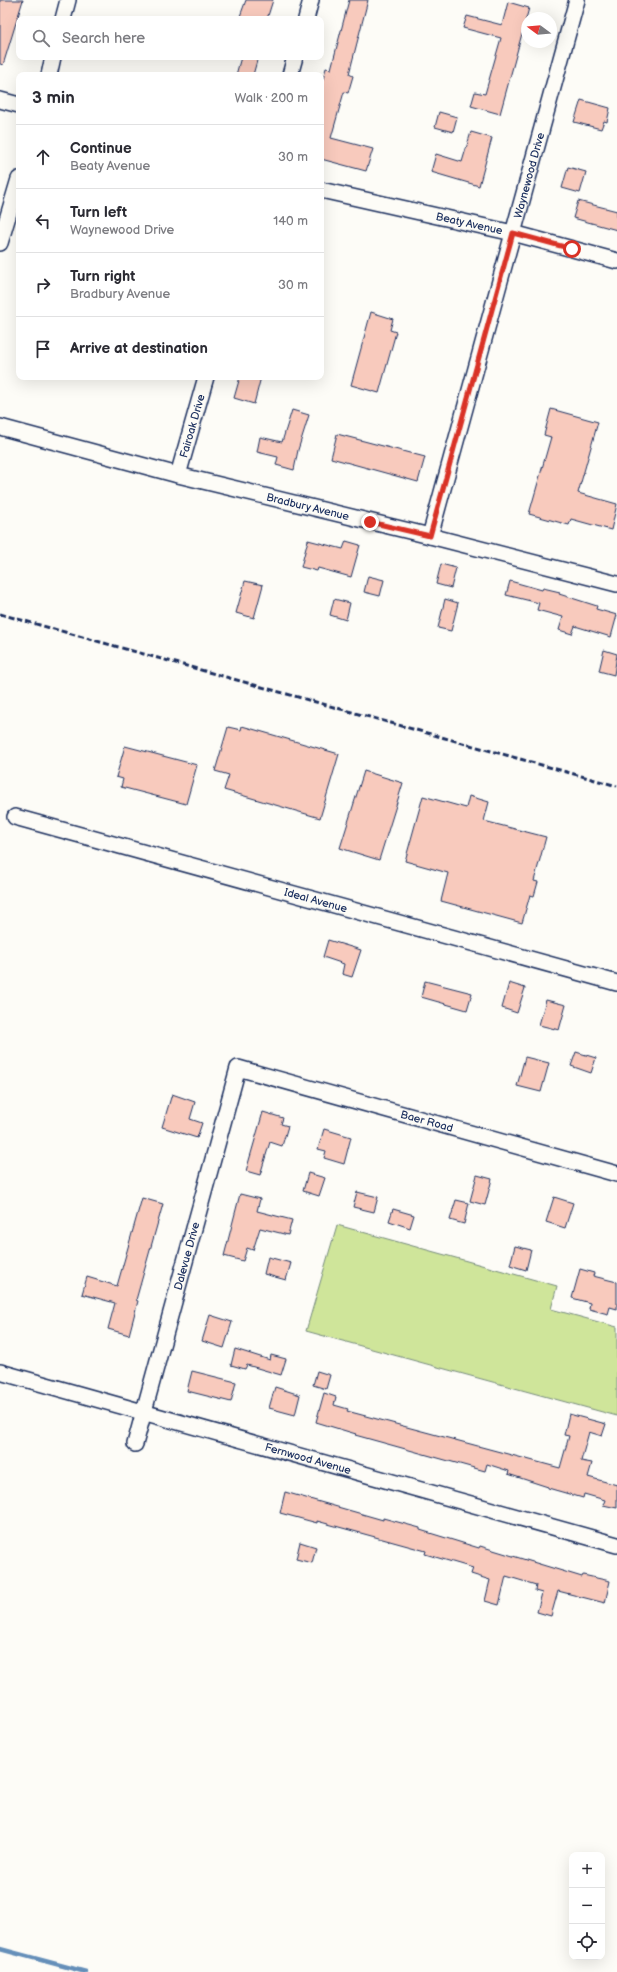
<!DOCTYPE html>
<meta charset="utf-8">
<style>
:root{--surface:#fff;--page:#f7f7f7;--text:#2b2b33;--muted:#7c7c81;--line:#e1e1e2}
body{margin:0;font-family:"Balsamiq Sans",sans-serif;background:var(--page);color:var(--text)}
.controls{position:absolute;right:12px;bottom:12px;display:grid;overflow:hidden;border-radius:8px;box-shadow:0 4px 16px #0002}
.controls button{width:36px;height:36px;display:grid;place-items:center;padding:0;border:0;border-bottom:1px solid var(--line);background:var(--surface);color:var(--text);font:20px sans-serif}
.compass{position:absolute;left:521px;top:12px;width:36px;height:36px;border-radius:50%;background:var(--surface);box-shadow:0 4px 16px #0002;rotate:286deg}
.stop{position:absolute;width:12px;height:12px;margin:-9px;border:3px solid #d93025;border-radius:50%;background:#fff}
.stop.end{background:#d93025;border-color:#fff;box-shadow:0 1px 4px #0008}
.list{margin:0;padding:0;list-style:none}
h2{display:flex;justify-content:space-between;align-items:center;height:52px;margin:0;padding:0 16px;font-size:17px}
h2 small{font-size:13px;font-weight:400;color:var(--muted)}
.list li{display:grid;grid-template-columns:26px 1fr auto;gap:12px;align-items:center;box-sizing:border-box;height:64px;padding:0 16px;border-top:1px solid var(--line)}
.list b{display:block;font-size:15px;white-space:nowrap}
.list p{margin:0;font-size:13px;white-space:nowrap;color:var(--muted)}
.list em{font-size:13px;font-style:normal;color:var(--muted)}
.icon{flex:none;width:22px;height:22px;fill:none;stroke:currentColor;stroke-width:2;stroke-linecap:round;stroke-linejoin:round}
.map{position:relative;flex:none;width:617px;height:1972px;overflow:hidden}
.search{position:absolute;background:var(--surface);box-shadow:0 4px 16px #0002;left:16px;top:16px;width:308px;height:44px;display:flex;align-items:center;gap:10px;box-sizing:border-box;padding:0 14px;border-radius:8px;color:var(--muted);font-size:15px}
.panel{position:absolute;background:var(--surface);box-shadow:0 4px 16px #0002;left:16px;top:72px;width:308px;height:308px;border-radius:8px}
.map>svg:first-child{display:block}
</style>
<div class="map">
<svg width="617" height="1972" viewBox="0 0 617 1972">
<rect width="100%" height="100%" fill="#fdfcf7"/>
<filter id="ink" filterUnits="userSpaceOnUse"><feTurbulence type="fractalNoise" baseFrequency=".025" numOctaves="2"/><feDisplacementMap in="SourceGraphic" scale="8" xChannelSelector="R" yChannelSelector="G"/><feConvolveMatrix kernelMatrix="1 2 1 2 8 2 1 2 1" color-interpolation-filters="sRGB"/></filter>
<g filter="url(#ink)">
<path fill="#cfe59a" stroke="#758a7c" d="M337,1225L557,1286L551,1309L617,1327V1416L306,1331Z"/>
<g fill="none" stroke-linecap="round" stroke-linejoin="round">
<path stroke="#658fb9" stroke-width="4.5" d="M0,1949L86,1972"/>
</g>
<g fill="#f8cabd" stroke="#1b2f5e">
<path d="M0,0H23L3,65L0,64Z"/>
<path d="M246,0H273L267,19H239Z"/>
<path d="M349,0H368L349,74L353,76L348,93L344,92L331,138L373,149L366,171L321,159V87L326,68L331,69Z"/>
<path d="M508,2L529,8L500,114L471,106L475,92L485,94L501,38L463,28L467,16L502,25Z"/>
<path d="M241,57H258L253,75H236Z"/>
<path d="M581,100L610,108L607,122L604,121L601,129L574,122Z"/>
<path d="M439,112L457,117L453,132L435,127Z"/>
<path d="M471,132L492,138L479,186L431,172L436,154L462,162Z"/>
<path d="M568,167L586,172L580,193L562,188Z"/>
<path d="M578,201L617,211V230L573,218Z"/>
<path d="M371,312L393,319L390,330L396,332L379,393L351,385Z"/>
<path d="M240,377H261L254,404L234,398Z"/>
<path d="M551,409L598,422L578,493L617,504L611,530L571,519L569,525L529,514L551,437L544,435Z"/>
<path d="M292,410L309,415L298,450L294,470L276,465L278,457L257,452L260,437L282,442Z"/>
<path d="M337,434L425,457L418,482L331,458Z"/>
<path d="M308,540L343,549L346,541L360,545L351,577L318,568L317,571L301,567Z"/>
<path d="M441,564L456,568L451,588L436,584Z"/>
<path d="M368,576L384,580L380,596L364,592Z"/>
<path d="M245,581L263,585L254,618L236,613Z"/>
<path d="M510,581L542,590L543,588L560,592L559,594L597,606L596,609L617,615L611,637L575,626L572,634L559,630L563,617L537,610L539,603L506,595Z"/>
<path d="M334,599L350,603L346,620L330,615Z"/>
<path d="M445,599L458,603L451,631L438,628Z"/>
<path d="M604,650L617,654L614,675L599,671Z"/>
<path d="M242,726L339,754L320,818L224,790L229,775L215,771L228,727L241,730Z"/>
<path d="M125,746L197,765L186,804L121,787L123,779L116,777Z"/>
<path d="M364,771L403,783L379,860L340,848Z"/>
<path d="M423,796L466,808L469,796L489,802L484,821L546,837L534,881L538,882L534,896L530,895L522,923L441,901L448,873L405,861Z"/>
<path d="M328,940L361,950L352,977L342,974L344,964L323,957Z"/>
<path d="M425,981L472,993L467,1010L421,997Z"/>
<path d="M509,983L525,988L517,1013L502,1008Z"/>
<path d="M546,1000L566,1005L559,1030L539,1025Z"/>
<path d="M576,1052L596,1058L591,1073L571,1066Z"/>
<path d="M525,1057L549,1063L541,1092L517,1086Z"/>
<path d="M172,1094L195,1102L190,1119L202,1123L197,1138L162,1127Z"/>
<path d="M263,1112L283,1118L281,1124L288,1126L282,1146L270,1142L260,1175L246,1171Z"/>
<path d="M324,1129L351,1137L344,1164L324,1158L326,1151L318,1149Z"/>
<path d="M308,1173L325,1178L319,1196L303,1191Z"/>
<path d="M477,1175L492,1179L485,1205L470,1201Z"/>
<path d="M357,1192L378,1197L374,1212L353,1207Z"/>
<path d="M240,1194L260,1199L257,1211L292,1220L288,1235L260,1228L253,1250L247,1248L243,1261L224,1256Z"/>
<path d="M554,1197L573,1203L565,1228L546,1222Z"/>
<path d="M142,1198L163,1204L136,1300L138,1301L129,1335L108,1329L115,1303L82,1294L87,1277L117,1286Z"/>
<path d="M456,1200L469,1203L464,1224L450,1220Z"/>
<path d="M393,1209L414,1215L410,1228L389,1221Z"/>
<path d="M515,1246L531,1250L526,1270L510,1265Z"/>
<path d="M268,1257L291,1263L286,1280L264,1274Z"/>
<path d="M580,1269L594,1273L593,1276L617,1282V1309L610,1307L608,1314L589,1309L590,1303L572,1298Z"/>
<path d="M210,1315L232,1322L224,1348L202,1341Z"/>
<path d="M235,1349L270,1360L271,1355L286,1359L281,1375L247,1365L245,1369L231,1365Z"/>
<path d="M192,1371L236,1382L231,1402L187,1391Z"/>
<path d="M317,1371L330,1375L326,1389L313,1385Z"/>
<path d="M275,1387L300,1395L295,1415L269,1408Z"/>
<path d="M324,1393L336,1397L334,1405L348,1409L347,1411L560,1468L569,1436L564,1435L569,1414L606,1424L602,1436L589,1432L581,1461L592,1463L588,1477L617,1485V1508L603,1505L605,1500L584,1494L583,1498L548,1488V1487L508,1474L509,1471L487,1464L485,1471L355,1435L356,1434L316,1422Z"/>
<path d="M285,1492L383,1520V1518L420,1528V1530L479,1548L480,1546L582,1577L583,1575L610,1581L605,1603L558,1591L551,1616L537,1612L542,1593L535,1591L536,1585L506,1576L499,1605L485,1601L490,1580L471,1574L473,1568L425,1554L426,1551L317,1521V1523L280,1513Z"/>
<path d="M300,1542L316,1547L312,1563L296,1559Z"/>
</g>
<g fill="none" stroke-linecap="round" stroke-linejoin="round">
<defs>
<g id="street">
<path d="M63,19L68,0"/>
<path d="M306,19L311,0"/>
<path d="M49,75L53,57"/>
<path d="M290,75L295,57"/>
<path d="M0,100L19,105"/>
<path id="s1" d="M321,190L513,233L617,261"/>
<path d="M0,243L19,179"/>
<path id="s2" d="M0,427L178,475L430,536L617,584"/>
<path id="s3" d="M178,475L206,377"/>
<path id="s4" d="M430,536L577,0"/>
<path id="s5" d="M15,817L617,983"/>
<path id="s6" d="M0,1372L617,1545"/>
<path id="s7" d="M135,1444L238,1068L617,1174"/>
</g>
</defs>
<use href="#street" stroke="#1b2f5e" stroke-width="18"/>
<use href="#street" stroke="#fdfcf7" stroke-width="15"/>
<path stroke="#1b2f5e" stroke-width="3" stroke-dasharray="6 3" stroke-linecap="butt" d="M0,614L617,786"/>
</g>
</g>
<g fill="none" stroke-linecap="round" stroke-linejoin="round" filter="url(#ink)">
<path stroke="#d93025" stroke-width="5" d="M370,522L430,536L513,233L572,249"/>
</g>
<g text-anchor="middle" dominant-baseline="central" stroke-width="3" stroke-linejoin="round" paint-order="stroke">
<g font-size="11" fill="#1b2f5e" stroke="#fdfcf7">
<text stroke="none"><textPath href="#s4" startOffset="374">Waynewood Drive</textPath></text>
<text stroke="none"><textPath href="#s1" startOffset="152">Beaty Avenue</textPath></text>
<text stroke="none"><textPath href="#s3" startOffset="51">Fairoak Drive</textPath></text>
<text stroke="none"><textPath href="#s2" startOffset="318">Bradbury Avenue</textPath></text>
<text stroke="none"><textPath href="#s5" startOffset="312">Ideal Avenue</textPath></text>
<text stroke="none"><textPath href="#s7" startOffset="586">Baer Road</textPath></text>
<text stroke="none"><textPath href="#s7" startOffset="195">Dalevue Drive</textPath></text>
<text stroke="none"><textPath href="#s6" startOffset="320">Fernwood Avenue</textPath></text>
</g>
</g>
</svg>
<div class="controls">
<button>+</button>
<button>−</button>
<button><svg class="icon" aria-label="locate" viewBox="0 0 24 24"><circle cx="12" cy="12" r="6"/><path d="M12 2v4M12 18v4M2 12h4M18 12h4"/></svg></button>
</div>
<svg class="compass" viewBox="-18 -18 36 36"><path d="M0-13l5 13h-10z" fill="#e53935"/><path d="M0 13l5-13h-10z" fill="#7c7c81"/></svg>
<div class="stop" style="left:572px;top:249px"></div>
<div class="stop end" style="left:370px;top:522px"></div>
<div class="search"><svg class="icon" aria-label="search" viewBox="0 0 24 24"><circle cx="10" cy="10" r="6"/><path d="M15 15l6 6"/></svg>Search here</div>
<section class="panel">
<h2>3 min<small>Walk · 200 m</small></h2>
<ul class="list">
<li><svg class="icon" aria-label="ahead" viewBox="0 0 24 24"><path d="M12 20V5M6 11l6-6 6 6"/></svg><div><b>Continue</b><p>Beaty Avenue</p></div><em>30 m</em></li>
<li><svg class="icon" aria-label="left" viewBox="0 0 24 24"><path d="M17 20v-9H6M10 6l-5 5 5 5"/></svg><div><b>Turn left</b><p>Waynewood Drive</p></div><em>140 m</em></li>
<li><svg class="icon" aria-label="right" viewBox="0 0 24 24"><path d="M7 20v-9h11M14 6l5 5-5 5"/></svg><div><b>Turn right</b><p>Bradbury Avenue</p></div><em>30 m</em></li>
<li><svg class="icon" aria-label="arrive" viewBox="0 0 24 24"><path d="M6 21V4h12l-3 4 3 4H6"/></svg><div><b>Arrive at destination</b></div></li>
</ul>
</section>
</div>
